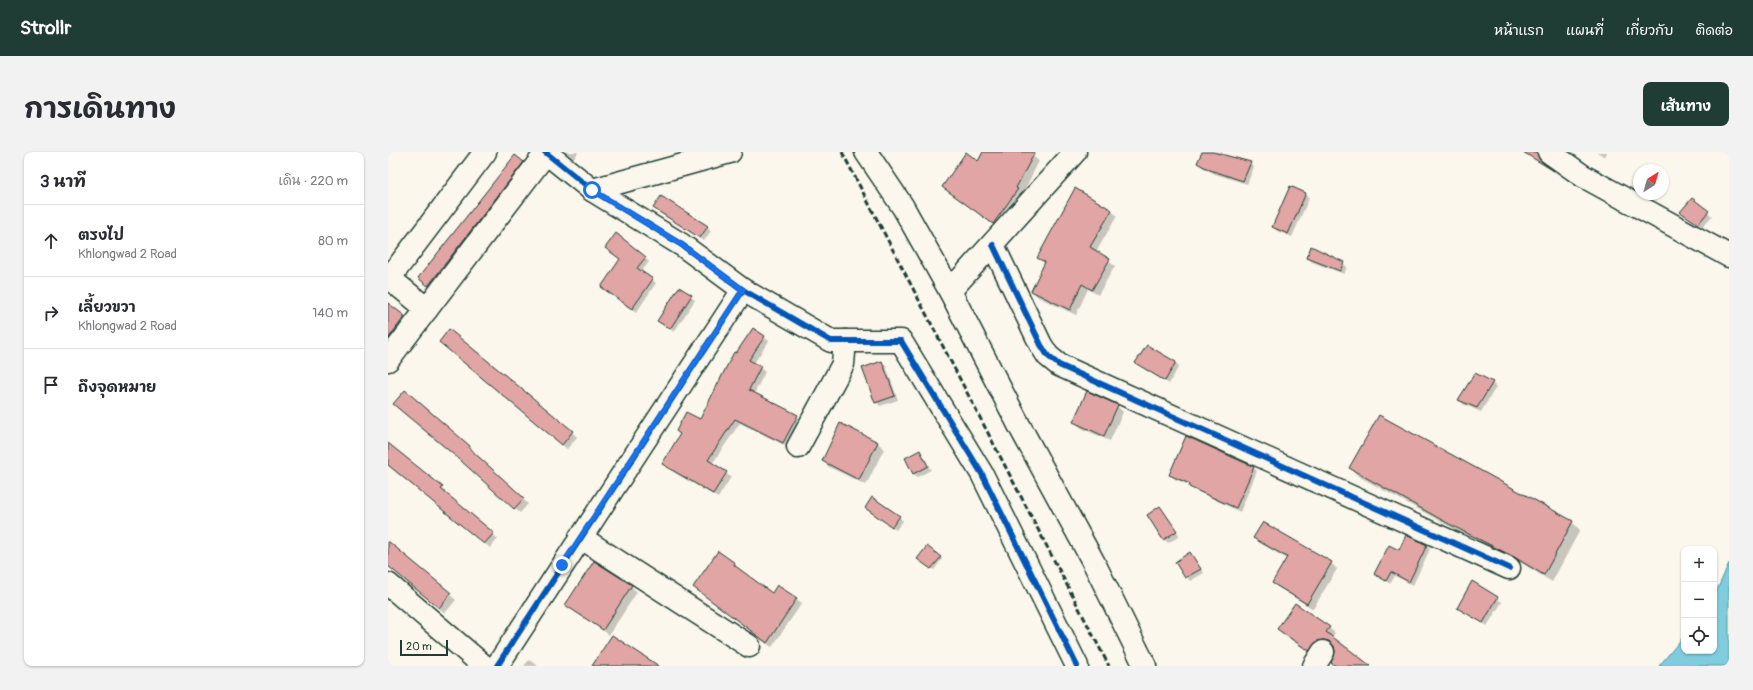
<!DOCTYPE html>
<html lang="th">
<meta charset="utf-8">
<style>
:root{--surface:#fff;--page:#f2f2f3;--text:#2b2b33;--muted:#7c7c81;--line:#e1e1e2;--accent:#1f3d34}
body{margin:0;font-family:Pangolin,"Playpen Sans Thai",sans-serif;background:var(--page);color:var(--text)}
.controls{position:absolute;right:12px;bottom:12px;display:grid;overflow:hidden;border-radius:8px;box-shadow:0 1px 3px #0004}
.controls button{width:36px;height:36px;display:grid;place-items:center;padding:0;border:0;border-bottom:1px solid var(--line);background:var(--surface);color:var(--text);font:20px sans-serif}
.compass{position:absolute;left:1245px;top:12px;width:36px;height:36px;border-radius:50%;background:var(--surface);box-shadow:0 1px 3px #0004;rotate:37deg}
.scale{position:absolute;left:12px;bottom:10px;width:48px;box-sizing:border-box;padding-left:4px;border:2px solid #1f3d34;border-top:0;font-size:11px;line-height:14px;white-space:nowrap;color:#1f3d34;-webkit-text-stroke:3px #fbf7ec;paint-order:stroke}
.stop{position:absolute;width:12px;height:12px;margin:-9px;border:3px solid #1a73e8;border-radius:50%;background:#fff}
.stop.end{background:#1a73e8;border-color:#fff;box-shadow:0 1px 4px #0008}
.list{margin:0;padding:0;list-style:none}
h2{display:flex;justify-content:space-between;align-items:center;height:52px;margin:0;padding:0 16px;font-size:17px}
h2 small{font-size:13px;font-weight:400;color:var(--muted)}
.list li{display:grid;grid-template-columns:26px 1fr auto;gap:12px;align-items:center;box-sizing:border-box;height:72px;padding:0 16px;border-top:1px solid var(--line)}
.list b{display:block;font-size:15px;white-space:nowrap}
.list p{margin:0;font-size:13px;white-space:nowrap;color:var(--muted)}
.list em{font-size:13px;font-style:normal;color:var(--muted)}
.icon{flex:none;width:22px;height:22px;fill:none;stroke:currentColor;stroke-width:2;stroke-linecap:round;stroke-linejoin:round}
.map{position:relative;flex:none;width:1341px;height:514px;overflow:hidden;border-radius:8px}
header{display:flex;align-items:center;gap:24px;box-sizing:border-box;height:56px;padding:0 20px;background:var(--accent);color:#fff}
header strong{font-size:19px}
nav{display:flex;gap:22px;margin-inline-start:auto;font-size:14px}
.intro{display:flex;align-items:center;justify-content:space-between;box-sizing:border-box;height:96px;padding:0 24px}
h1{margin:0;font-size:28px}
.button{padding:10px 18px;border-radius:8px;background:var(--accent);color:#fff;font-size:14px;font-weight:700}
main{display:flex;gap:24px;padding:0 24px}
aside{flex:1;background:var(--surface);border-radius:8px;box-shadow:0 1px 3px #0004}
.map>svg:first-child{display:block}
</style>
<header>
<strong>Strollr</strong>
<nav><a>หน้าแรก</a><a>แผนที่</a><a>เกี่ยวกับ</a><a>ติดต่อ</a></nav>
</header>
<div class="intro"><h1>การเดินทาง</h1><a class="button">เส้นทาง</a></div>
<main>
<aside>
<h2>3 นาที<small>เดิน · 220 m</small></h2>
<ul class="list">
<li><svg class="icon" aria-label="ahead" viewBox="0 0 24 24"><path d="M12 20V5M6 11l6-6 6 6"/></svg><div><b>ตรงไป</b><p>Khlongwad 2 Road</p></div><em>80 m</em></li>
<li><svg class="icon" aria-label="right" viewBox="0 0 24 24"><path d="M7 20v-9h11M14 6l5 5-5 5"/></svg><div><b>เลี้ยวขวา</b><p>Khlongwad 2 Road</p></div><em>140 m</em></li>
<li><svg class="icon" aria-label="arrive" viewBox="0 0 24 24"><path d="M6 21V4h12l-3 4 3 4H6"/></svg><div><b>ถึงจุดหมาย</b></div></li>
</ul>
</aside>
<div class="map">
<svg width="1341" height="514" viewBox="0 0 1341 514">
<rect width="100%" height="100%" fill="#fbf7ec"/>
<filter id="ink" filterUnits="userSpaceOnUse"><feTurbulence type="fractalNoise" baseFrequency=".025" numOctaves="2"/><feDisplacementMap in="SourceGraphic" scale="8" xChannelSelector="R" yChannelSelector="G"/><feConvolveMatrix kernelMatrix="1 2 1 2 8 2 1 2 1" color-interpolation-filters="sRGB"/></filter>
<g filter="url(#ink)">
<path fill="#7eccdd" stroke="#589399" d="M1341,411V514H1271L1296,484V499H1326V445Z"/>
<g fill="#0003">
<path d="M177,0H190L186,7Z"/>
<path d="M596,0H639L651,9L634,43L612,77L555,35L591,10Z"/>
<path d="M815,0H834L835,4L862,11L866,15L859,32L827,22L814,15L810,11Z"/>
<path d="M1145,0H1154L1152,3L1153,9L1164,18L1146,7L1142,3Z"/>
<path d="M1209,0H1219L1217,5Z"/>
<path d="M135,10L141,16L47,140L32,126Z"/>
<path d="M917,42L921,46L904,85L889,79L885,75Z"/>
<path d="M1304,47L1324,64L1314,75L1293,60Z"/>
<path d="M266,56L319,75L323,79L316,89Z"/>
<path d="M723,58L729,64L708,100L727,114L710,143L700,137L688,163L650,145L644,139L657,112L651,105Z"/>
<path d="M218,96L257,106L261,110L253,120L268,131L248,161L214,135L233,108Z"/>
<path d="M920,106L955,111L959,115L956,122L924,110Z"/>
<path d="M292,136L307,148L286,180L270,168Z"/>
<path d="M5,156L23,171L0,200V162Z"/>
<path d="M376,185L381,189L366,211L377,220L366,242L409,264L414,269L400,295L352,271L324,312L343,325L330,346L280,317L275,312L293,283L289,279L312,269L348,202Z"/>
<path d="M57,195L184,280L189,285L179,297Z"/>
<path d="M494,210L498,214L510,248L492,254L488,250Z"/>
<path d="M787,210L791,214L781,232L749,211Z"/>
<path d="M1104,231L1108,235L1093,260L1075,252L1071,248Z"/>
<path d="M17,239L82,295L87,300L86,302L140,352L132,361L78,312Z"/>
<path d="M729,254L735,260L722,289L693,276L687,270Z"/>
<path d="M453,273L490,291L496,297L478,333L441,315L435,309Z"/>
<path d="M0,292L54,336L58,342L110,387L102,396L0,312Z"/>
<path d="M532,299L543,318L529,325L525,321Z"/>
<path d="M865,315L869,319L852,360L807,338L803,334L787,327L783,323Z"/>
<path d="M963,316L1184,370L1192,378L1164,430L1135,412L1070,379L970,324Z"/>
<path d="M772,355L792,384L780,391L776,387Z"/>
<path d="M478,356L511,365L515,369L508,378Z"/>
<path d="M867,386L943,411L949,417L925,457L891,436L885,431L899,407L872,391Z"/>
<path d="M0,391L68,448L57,461L0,414Z"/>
<path d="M1038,393L1042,397L1025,433L1007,424L1002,432L987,421L1011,400Z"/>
<path d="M330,401L384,442L389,434L414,451L384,495L365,483L361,478L362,477L306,435Z"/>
<path d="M802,402L816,421L802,429L788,411Z"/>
<path d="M552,405L554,407L546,418L532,409Z"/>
<path d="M207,411L243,434L249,440L221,483L179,452Z"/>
<path d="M1085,431L1114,450L1099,474L1070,455Z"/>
<path d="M907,452L941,476L947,481L944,486L981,514H948L944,510L948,500L947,494L942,493L927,504L896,483L890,477Z"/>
<path d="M141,508L150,514H136Z"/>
</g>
<g fill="#e0a5a4" stroke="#1f3d34">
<path d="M578,0L590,9L595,0H647L628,36L630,37L605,72L554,35Z"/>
<path d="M814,0H825L863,10L855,29L822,18L809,11Z"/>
<path d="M1135,0H1149L1154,10L1166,19Z"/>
<path d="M127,3L136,10L40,134L30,126Z"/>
<path d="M902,34L918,41L900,82L884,75Z"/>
<path d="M687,36L724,58L702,95L722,107L704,138L694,132L682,158L643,139L657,110L649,106Z"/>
<path d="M273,44L320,74L312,86L265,56Z"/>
<path d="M1304,46L1321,59L1310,72L1292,60Z"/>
<path d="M228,81L258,105L249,116L265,127L244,157L213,135L232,107L217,96Z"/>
<path d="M923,94L956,110L952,119L919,106Z"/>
<path d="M291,135L304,143L282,177L269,169Z"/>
<path d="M0,151L17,164L0,187Z"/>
<path d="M365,176L377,184L361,208L373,214L361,238L410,263L395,291L347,267L320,308L339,320L325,342L274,312L292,282L288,279L298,260L312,267L346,200L348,201Z"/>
<path d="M61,177L185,279L174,293L51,190Z"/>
<path d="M759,193L788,210L777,229L747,211Z"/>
<path d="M494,209L507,244L487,251L474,216Z"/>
<path d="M1087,221L1105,230L1089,256L1070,248Z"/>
<path d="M17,238L82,294L81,296L136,346L126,357L71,307L5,252Z"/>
<path d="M699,239L730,253L716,284L685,270Z"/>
<path d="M991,263L1185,369L1156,423L1126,405L1061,372L961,316Z"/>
<path d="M452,271L490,290L471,328L434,309Z"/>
<path d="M798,284L866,315L848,356L801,335L802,332L781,323Z"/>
<path d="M0,291L55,335L53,337L106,381L96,392L0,313Z"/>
<path d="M532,298L540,314L525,322L517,306Z"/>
<path d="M484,345L512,364L504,375L477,356Z"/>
<path d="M772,354L789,379L775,388L759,363Z"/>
<path d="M875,370L944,410L919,452L884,431L899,405L865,386Z"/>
<path d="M1018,383L1039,393L1021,430L1003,420L998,429L986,422L1001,393L1011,398Z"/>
<path d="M0,389L63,441L51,456L0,414Z"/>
<path d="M539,394L553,405L543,417L529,407Z"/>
<path d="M330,399L347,411L346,413L384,441L389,433L409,446L379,491L305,435Z"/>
<path d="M802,400L813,417L797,426L787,410Z"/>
<path d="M206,409L244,433L215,478L177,453Z"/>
<path d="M1084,429L1110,445L1095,471L1069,456Z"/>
<path d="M907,451L942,475L938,480L983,514H948L943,511L947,500L946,494L941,489L936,488L930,489L921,499L889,477Z"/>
<path d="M224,483L271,514H204Z"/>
</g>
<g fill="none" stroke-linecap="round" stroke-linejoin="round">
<defs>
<g id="minor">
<path d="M478,0L515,55L562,139L687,0"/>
<path d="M1161,0L1195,24L1341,104"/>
<path d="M204,38L342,0"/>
<path d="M605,93L653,193L660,204L671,213L1121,416"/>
<path d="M1,126L39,157"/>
<path d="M0,128L97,0"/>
<path d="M355,138L443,189H513L594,322L689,514"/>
<path d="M562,139L632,275L706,411L757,514"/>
<path d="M0,208L158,1"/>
<path d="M410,295L455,212L457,189"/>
<path d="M192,385L361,494"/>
<path d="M0,432L96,514"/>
<path d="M109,514L355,138L294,93L204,38L157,0"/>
<path d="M926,514L935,500"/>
</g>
</defs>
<use href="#minor" stroke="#1f3d34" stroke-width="25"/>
<use href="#minor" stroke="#fbf7ec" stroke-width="22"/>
<path stroke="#1f3d34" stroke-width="3" stroke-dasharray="6 3" stroke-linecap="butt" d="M454,0L721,514"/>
<defs>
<g id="cycleway">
<path d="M605,93L653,193L660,204L671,213L1121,416"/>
<path d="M355,138L443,189H513L594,322L689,514"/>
<path d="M109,514L355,138L294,93L204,38L157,0"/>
</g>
</defs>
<use href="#cycleway" stroke="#fbf7ec" stroke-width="8"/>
<use href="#cycleway" stroke="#0057b8" stroke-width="6"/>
</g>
</g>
<g fill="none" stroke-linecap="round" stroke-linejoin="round" filter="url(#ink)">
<path stroke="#1a73e8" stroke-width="5" d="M174,413L355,138L294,93L204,38"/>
</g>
</svg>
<div class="controls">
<button>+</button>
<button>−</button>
<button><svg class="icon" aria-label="locate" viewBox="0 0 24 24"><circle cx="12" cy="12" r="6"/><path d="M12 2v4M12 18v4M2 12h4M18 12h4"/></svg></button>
</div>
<svg class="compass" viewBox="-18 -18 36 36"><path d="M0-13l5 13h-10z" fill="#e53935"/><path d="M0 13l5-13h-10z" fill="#7c7c81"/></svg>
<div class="scale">20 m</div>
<div class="stop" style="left:204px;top:38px"></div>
<div class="stop end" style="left:174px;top:413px"></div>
</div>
</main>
